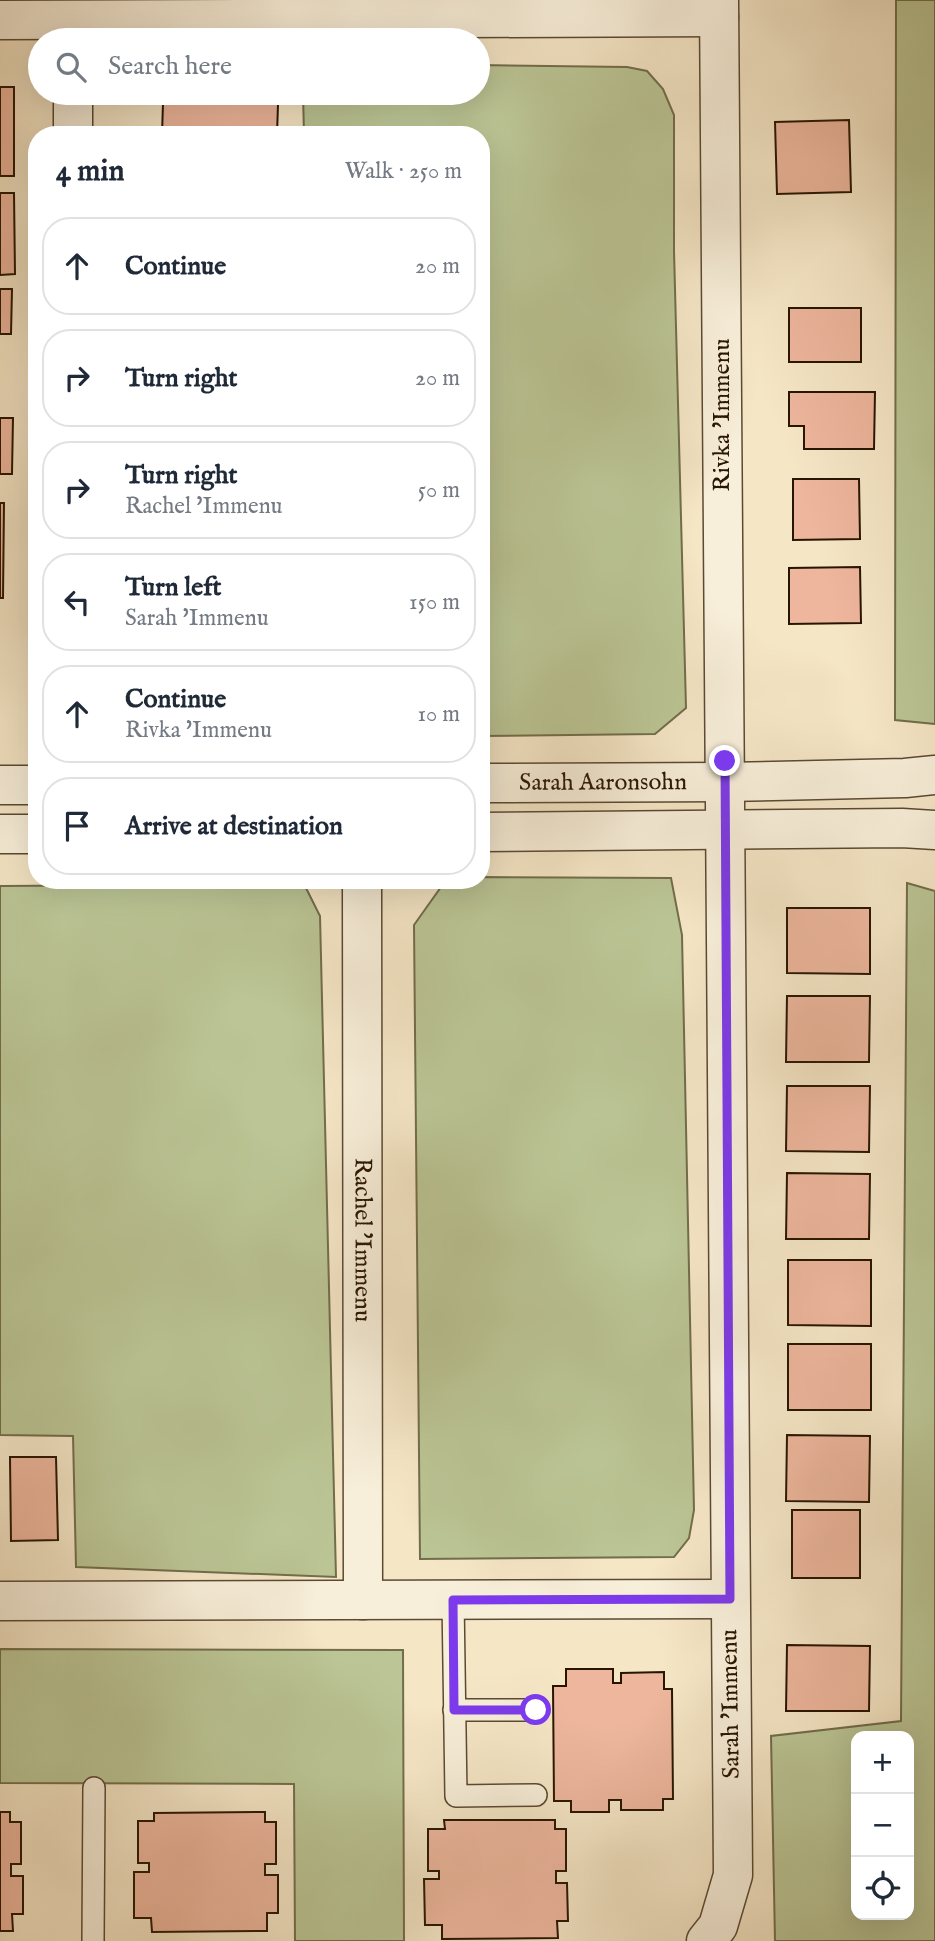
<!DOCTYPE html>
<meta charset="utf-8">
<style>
:root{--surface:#fff;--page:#f6f6f7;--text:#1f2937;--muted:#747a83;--line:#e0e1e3}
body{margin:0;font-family:"IM FELL English",serif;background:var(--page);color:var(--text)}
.controls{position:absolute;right:21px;bottom:21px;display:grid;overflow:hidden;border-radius:14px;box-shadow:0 7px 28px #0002}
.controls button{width:63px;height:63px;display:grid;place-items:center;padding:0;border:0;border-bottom:2px solid var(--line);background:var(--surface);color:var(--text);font:35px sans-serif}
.stop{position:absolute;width:21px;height:21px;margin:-16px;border:5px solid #7c3aed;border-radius:50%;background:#fff}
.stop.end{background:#7c3aed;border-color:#fff;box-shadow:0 2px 7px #0008}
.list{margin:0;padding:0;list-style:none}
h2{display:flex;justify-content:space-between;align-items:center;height:91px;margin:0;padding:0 28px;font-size:30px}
h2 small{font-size:23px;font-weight:400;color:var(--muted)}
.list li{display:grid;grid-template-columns:46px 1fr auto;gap:21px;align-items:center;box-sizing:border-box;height:98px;margin:0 14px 14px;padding:0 14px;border:2px solid var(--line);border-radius:28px}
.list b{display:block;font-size:26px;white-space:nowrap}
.list p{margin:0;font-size:23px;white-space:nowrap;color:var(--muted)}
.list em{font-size:23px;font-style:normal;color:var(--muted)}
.icon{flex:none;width:38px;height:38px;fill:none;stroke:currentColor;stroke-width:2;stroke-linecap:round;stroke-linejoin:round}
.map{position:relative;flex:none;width:935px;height:1941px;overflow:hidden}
.search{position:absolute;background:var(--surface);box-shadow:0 7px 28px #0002;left:28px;top:28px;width:462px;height:77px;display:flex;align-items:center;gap:18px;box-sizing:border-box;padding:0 24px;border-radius:38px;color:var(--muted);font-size:26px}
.panel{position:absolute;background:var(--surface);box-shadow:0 7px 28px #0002;left:28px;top:126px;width:462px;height:763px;border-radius:28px}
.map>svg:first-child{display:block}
</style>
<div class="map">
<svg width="935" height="1941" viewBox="0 0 935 1941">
<rect width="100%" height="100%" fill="#f5e6c6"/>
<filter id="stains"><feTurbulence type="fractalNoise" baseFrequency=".00286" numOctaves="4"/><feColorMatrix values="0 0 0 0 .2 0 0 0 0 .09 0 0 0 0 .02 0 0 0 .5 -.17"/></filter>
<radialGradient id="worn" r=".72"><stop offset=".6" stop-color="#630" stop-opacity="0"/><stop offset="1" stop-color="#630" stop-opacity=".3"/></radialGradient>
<g fill="#bbc595" stroke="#726d4a" stroke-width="2" fill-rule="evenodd">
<path d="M896,0H935V724L895,720Z"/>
<path d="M478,65L627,67L647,71L663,89L674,115V251L686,708L655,734L481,736V135H304L303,93H478Z"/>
<path d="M481,877L671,878L682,935L694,1510L689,1538L674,1557L420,1559L414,925L446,880H481Z"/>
<path d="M907,883L935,891V1941H775L771,1736L901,1721ZM856,1736H909V1915H856Z"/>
<path d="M304,884L320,916L336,1577L76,1567L73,1436L0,1435V886Z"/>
<path d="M0,1649L403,1650L404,1941H295L294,1784L0,1783Z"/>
</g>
<g fill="#edb69d" stroke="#281500" stroke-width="2">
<rect x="0" y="87" width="14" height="89"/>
<path d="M163,103L278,104L277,135H162Z"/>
<path d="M849,120L851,192L777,194L775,122Z"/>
<path d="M0,193H14L15,274L0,275Z"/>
<path d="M0,289H12L11,334H0Z"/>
<rect x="789" y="308" width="72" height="54"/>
<path d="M789,392H875L874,449H804V426H789Z"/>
<path d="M0,418H13L12,474H0Z"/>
<path d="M793,479H859L860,539L793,540Z"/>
<path d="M0,503H4L3,598H0Z"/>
<path d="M860,567L861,623L789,624V568Z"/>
<path d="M787,908H870V974L787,973Z"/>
<path d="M787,996H870L869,1062H786Z"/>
<path d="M787,1086H870L869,1152L786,1151Z"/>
<path d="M787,1173L870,1174L869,1239H786Z"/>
<path d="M788,1260H871V1326L788,1325Z"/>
<rect x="788" y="1344" width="83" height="66"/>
<path d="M787,1435L870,1436L869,1502L786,1501Z"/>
<path d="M10,1457H56L58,1540L11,1541Z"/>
<rect x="792" y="1510" width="68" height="68"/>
<path d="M787,1645L870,1646L869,1711H786Z"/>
<path d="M566,1669H613V1683H621V1673L664,1672V1689H672L673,1799H663V1810H621V1800H609V1812H571V1801H554L553,1686H566Z"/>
<path d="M0,1812H10V1822H21V1864H11V1876H23V1914H12L13,1931H0Z"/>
<path d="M265,1812V1822H276V1864H265V1875H278V1913H267V1931L152,1932L151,1918H134V1872H149V1863H138V1821H154V1813Z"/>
<path d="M444,1820H555V1829H566V1871H556V1883H567L568,1921H557L558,1938L442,1939V1925H425L424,1879H439V1871H428V1829H445Z"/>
</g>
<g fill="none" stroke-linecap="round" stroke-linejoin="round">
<defs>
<g id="service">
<path d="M453,1600L456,1796L536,1795"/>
<path d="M454,1710H536"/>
<path d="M93,1941L94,1788"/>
</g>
<g id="minor">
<path d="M0,20L719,17"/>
<path d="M73,135V93"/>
<path id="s1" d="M362,880L363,1600"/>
<path d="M0,1601L730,1599"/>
<path d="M706,1941L718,1926L733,1875L719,0"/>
</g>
<g id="tertiary">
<path id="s2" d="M481,783L725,782L905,778L935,775"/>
<path d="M0,785H37"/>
<path d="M481,832L902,828L935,830"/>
<path d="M0,834H37"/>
</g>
</defs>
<use href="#service" stroke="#5b4932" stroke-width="24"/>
<use href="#minor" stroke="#5b4932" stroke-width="41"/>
<use href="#tertiary" stroke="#5b4932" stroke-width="41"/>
<use href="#service" stroke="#f8efda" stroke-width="21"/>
<use href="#minor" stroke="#f8efda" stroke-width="38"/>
<use href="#tertiary" stroke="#f8efda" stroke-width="38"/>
</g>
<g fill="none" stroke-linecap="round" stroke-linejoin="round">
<path stroke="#7c3aed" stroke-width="9" d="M536,1710H454L453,1600L730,1599L725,761"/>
</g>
<g text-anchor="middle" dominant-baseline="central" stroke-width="5" stroke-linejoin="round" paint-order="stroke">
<g font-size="24" fill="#281500" stroke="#f8efda">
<text transform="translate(722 415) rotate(-90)">Rivka 'Immenu</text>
<text stroke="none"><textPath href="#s2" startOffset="122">Sarah Aaronsohn</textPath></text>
<text stroke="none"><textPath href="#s1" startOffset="360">Rachel 'Immenu</textPath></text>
<text transform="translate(731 1704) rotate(-91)">Sarah 'Immenu</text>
</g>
</g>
<rect width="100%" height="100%" filter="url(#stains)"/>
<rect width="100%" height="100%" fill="url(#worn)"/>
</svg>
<div class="controls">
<button>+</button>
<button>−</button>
<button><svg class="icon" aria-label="locate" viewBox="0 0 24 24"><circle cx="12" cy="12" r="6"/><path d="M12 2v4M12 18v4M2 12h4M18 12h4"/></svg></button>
</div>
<div class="stop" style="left:536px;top:1710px"></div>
<div class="stop end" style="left:725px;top:761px"></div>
<div class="search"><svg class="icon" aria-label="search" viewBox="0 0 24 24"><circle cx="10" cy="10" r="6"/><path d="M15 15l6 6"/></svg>Search here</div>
<section class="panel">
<h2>4 min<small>Walk · 250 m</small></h2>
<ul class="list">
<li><svg class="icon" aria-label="ahead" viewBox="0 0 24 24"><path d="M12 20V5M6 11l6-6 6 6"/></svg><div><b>Continue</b></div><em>20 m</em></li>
<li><svg class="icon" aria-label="right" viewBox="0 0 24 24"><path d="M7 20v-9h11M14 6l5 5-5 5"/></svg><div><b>Turn right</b></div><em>20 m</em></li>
<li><svg class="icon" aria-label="right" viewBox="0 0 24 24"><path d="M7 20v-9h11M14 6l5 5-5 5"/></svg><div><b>Turn right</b><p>Rachel 'Immenu</p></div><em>50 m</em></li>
<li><svg class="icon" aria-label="left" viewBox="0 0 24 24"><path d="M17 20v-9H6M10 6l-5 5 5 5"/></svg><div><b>Turn left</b><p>Sarah 'Immenu</p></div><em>150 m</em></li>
<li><svg class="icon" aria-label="ahead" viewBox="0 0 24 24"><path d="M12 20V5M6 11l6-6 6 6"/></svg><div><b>Continue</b><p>Rivka 'Immenu</p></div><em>10 m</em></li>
<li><svg class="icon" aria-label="arrive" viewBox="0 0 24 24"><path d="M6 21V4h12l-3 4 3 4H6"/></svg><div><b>Arrive at destination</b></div></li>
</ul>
</section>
</div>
